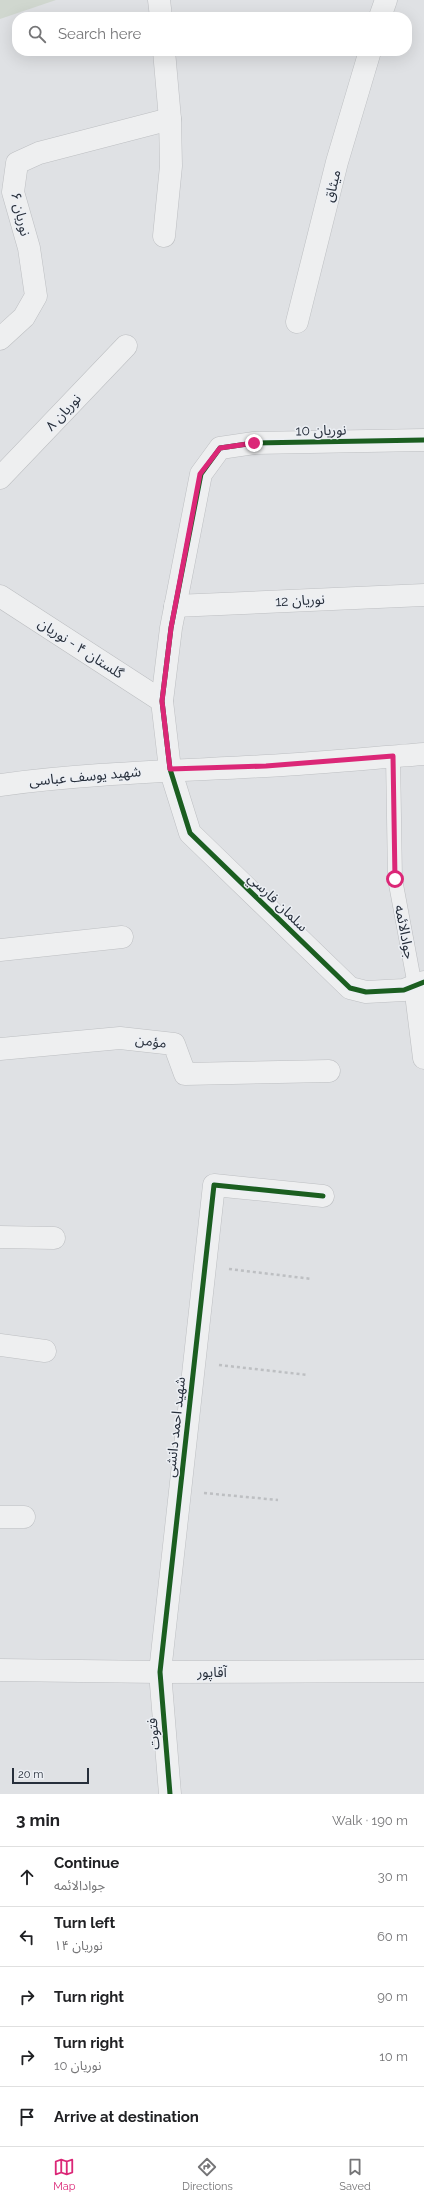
<!DOCTYPE html>
<meta charset="utf-8">
<style>
:root{--surface:#fff;--page:#f2f2f2;--text:#202124;--muted:#757577;--line:#e0e0e0;--accent:#db2777}
body{margin:0;font-family:Raleway,"Noto Sans Arabic",sans-serif;background:var(--page);color:var(--text)}
.scale{position:absolute;left:12px;bottom:10px;width:77px;box-sizing:border-box;padding-left:4px;border:2px solid #272f3b;border-top:0;font-size:11px;line-height:14px;white-space:nowrap;color:#272f3b;-webkit-text-stroke:3px #eceff4;paint-order:stroke}
.stop{position:absolute;width:12px;height:12px;margin:-9px;border:3px solid #db2777;border-radius:50%;background:#fff}
.stop.end{background:#db2777;border-color:#fff;box-shadow:0 1px 4px #0008}
.list{margin:0;padding:0;list-style:none}
h2{display:flex;justify-content:space-between;align-items:center;height:52px;margin:0;padding:0 16px;font-size:17px}
h2 small{font-size:13px;font-weight:400;color:var(--muted)}
.list li{display:grid;grid-template-columns:26px 1fr auto;gap:12px;align-items:center;box-sizing:border-box;height:60px;padding:0 16px;border-top:1px solid var(--line)}
.list b{display:block;font-size:15px;white-space:nowrap}
.list p{margin:0;font-size:13px;white-space:nowrap;color:var(--muted)}
.list em{font-size:13px;font-style:normal;color:var(--muted)}
.icon{flex:none;width:22px;height:22px;fill:none;stroke:currentColor;stroke-width:2;stroke-linecap:round;stroke-linejoin:round}
.map{position:relative;flex:none;width:424px;height:1794px;overflow:hidden}
.search{position:absolute;background:var(--surface);box-shadow:0 4px 16px #0002;left:12px;right:12px;top:12px;height:44px;display:flex;align-items:center;gap:10px;box-sizing:border-box;padding:0 14px;border-radius:16px;color:var(--muted);font-size:15px}
.sheet{height:352px;background:var(--surface)}
nav{display:flex;justify-content:space-around;align-items:center;box-sizing:border-box;height:56px;border-top:1px solid var(--line);background:var(--surface);font-size:11px;color:var(--muted)}
nav a{display:grid;justify-items:center;gap:2px}
nav .on{color:var(--accent)}
.map>svg:first-child{display:block}
</style>
<div class="map">
<svg width="424" height="1794" viewBox="0 0 424 1794">
<rect width="100%" height="100%" fill="#dfe1e4"/>
<path fill="#d0d7cf" d="M0,0H56L0,19Z"/>
<g fill="none" stroke-linecap="round" stroke-linejoin="round">
<defs>
<path id="lane" d="M393,756L395,879L415,986"/>
<g id="street">
<path d="M159,0L161,17"/>
<path d="M380,17L386,0"/>
<path d="M164,51L170,119L171,166L164,236"/>
<path d="M297,322L337,162L370,51"/>
<path d="M0,339L24,317L36,296L29,248L13,192L17,163L39,153L170,119"/>
<path d="M424,440L254,443L220,448L201,474L171,628L162,701L170,769L190,833L350,988L366,992L404,990L424,982"/>
<path d="M0,478L126,346"/>
<path d="M0,596L162,701"/>
<path d="M175,606L424,595"/>
<path d="M0,785C89,773 177,771 266,766C319,763 372,758 424,754"/>
<path d="M0,950L122,937"/>
<path d="M415,986L424,1058"/>
<path d="M0,1049L120,1038L174,1044L185,1074L329,1071"/>
<path d="M0,1237L54,1238"/>
<path d="M0,1345L45,1351"/>
<path d="M0,1517H24"/>
<path d="M0,1670L160,1672L424,1671"/>
<path d="M170,1794L160,1672L214,1185L323,1196"/>
</g>
</defs>
<use href="#lane" stroke="#bdbfc2" stroke-width="15"/>
<use href="#street" stroke="#bdbfc2" stroke-width="23"/>
<g stroke="#bdbfc2" stroke-width="2.5" stroke-dasharray="3 3" stroke-linecap="butt">
<path d="M229,1269L312,1279"/>
<path d="M219,1365L308,1375"/>
<path d="M204,1493L278,1500"/>
</g>
<use href="#lane" stroke="#eeeff0" stroke-width="14"/>
<use href="#street" stroke="#eeeff0" stroke-width="22"/>
<defs>
<g id="cycleway">
<path d="M424,440L254,443L220,448L201,474L171,628L162,701L170,769L190,833L350,988L366,992L404,990L424,982"/>
<path d="M170,1794L160,1672L214,1185L323,1196"/>
</g>
</defs>
<use href="#cycleway" stroke="#eceff4" stroke-width="8"/>
<use href="#cycleway" stroke="#1b5e20" stroke-width="5"/>
</g>
<g fill="none" stroke-linecap="round" stroke-linejoin="round">
<path stroke="#db2777" stroke-width="5" d="M254,443L220,448L200,474L171,628L162,701L170,769L266,766L393,756L395,879"/>
</g>
<g text-anchor="middle" dominant-baseline="central" stroke-width="3" stroke-linejoin="round" paint-order="stroke">
<g font-size="14" fill="#272f3b" stroke="#eceff4">
<text transform="translate(332 186) rotate(-77)">ميثاق</text>
<text transform="translate(21 214) rotate(77)">نوریان ۶</text>
<text transform="translate(63 412) rotate(-47)">نوریان ۸</text>
<text transform="translate(321 430) rotate(-1)">نوریان 10</text>
<text transform="translate(300 600) rotate(-3)">نوریان 12</text>
<text transform="translate(81 648) rotate(33)">گلستان ۴ - نوریان</text>
<text transform="translate(85 776) rotate(-5)">شهید یوسف عباسی</text>
<text transform="translate(278 902) rotate(44)">سلمان فارسي</text>
<text transform="translate(405 932) rotate(79)">جوادالائمه</text>
<text transform="translate(151 1041) rotate(7)">مؤمن</text>
<text transform="translate(175 1427) rotate(-84)">شهید احمد دانشی</text>
<text x="212" y="1672">آقاپور</text>
<text transform="translate(153 1734) rotate(-95)">فتوت</text>
</g>
</g>
</svg>
<div class="scale">20 m</div>
<div class="stop" style="left:395px;top:879px"></div>
<div class="stop end" style="left:254px;top:443px"></div>
<div class="search"><svg class="icon" aria-label="search" viewBox="0 0 24 24"><circle cx="10" cy="10" r="6"/><path d="M15 15l6 6"/></svg>Search here</div>
</div>
<section class="sheet">
<h2>3 min<small>Walk · 190 m</small></h2>
<ul class="list">
<li><svg class="icon" aria-label="ahead" viewBox="0 0 24 24"><path d="M12 20V5M6 11l6-6 6 6"/></svg><div><b>Continue</b><p>جوادالائمه</p></div><em>30 m</em></li>
<li><svg class="icon" aria-label="left" viewBox="0 0 24 24"><path d="M17 20v-9H6M10 6l-5 5 5 5"/></svg><div><b>Turn left</b><p>نوریان ۱۴</p></div><em>60 m</em></li>
<li><svg class="icon" aria-label="right" viewBox="0 0 24 24"><path d="M7 20v-9h11M14 6l5 5-5 5"/></svg><div><b>Turn right</b></div><em>90 m</em></li>
<li><svg class="icon" aria-label="right" viewBox="0 0 24 24"><path d="M7 20v-9h11M14 6l5 5-5 5"/></svg><div><b>Turn right</b><p>نوریان 10</p></div><em>10 m</em></li>
<li><svg class="icon" aria-label="arrive" viewBox="0 0 24 24"><path d="M6 21V4h12l-3 4 3 4H6"/></svg><div><b>Arrive at destination</b></div></li>
</ul>
</section>
<nav>
<a class="on"><svg class="icon" aria-label="map" viewBox="0 0 24 24"><path d="M3 6l6-2 6 2 6-2v14l-6 2-6-2-6 2zM9 4v14M15 6v14"/></svg>Map</a>
<a><svg class="icon" aria-label="directions" viewBox="0 0 24 24"><path d="M12 3l9 9-9 9-9-9zM9 14v-3h6M13 9l2 2-2 2"/></svg>Directions</a>
<a><svg class="icon" aria-label="saved" viewBox="0 0 24 24"><path d="M7 4h10v16l-5-4-5 4z"/></svg>Saved</a>
</nav>
